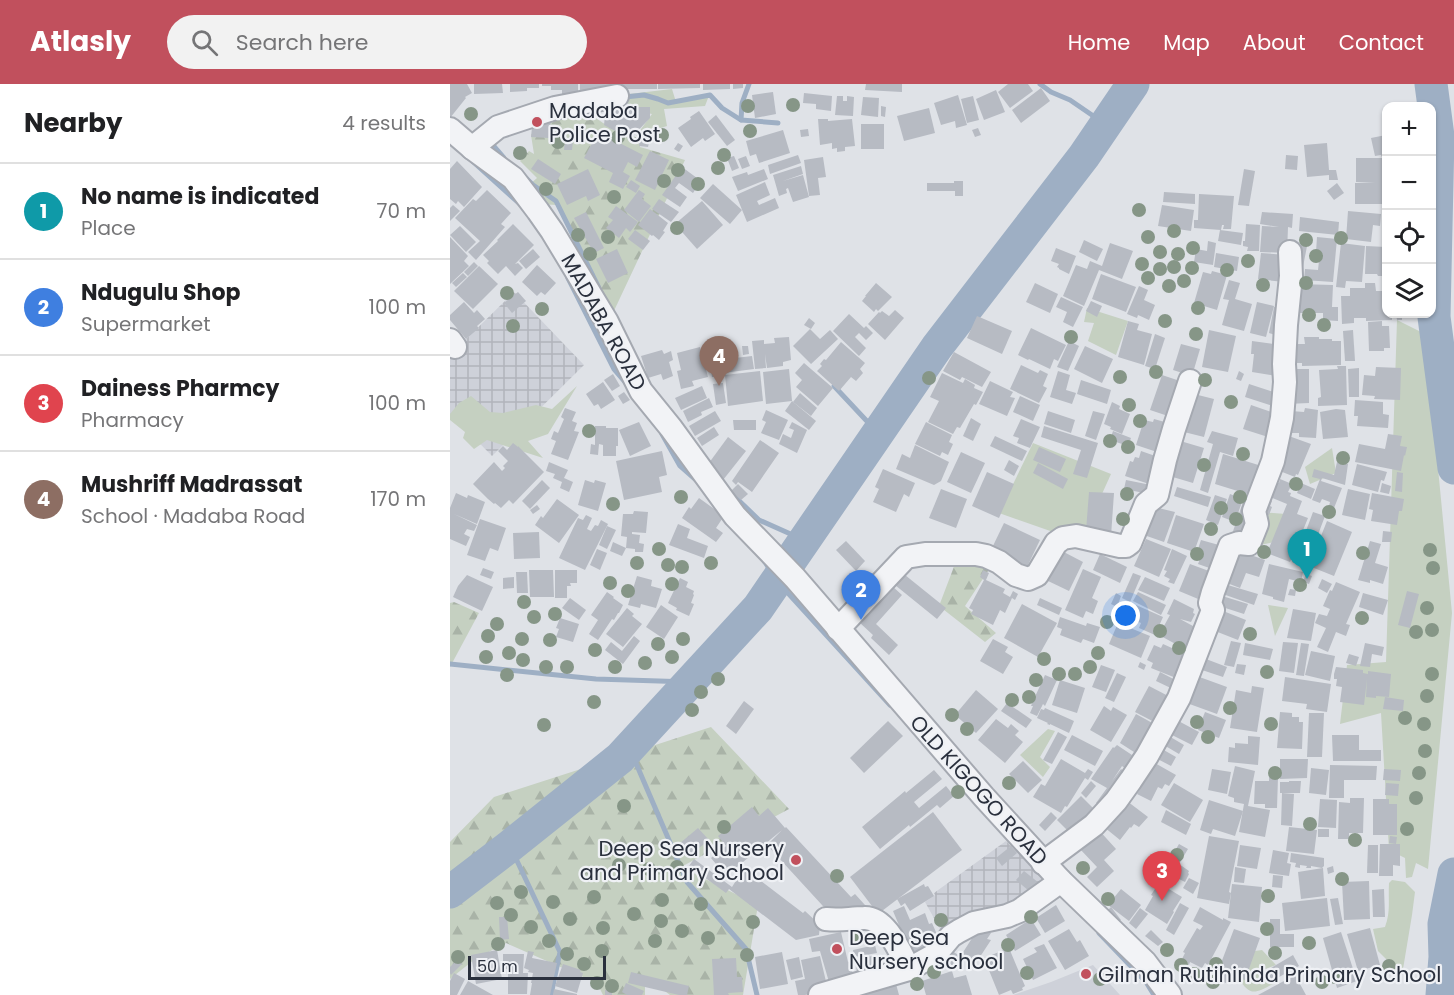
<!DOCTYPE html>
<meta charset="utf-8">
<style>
:root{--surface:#fff;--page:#f2f2f2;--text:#202124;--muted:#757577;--line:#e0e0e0;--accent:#c1505d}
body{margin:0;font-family:Poppins,sans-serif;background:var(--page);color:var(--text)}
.controls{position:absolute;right:18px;top:18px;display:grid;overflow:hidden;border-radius:12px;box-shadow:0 2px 4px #0004}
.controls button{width:54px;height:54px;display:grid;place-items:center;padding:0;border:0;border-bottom:2px solid var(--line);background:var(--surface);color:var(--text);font:30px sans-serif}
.scale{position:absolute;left:18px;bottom:15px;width:138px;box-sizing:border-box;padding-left:6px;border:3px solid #2a303d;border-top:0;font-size:16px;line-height:21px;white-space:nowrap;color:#2a303d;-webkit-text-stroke:4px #eff1f5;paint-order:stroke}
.you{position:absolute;left:676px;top:532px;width:21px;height:21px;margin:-15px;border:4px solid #fff;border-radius:50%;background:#1a73e8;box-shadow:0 0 0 9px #1a73e833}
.badge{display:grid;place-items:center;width:39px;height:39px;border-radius:50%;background:var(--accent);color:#fff;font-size:20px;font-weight:700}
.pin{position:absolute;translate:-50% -50px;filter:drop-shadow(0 2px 3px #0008)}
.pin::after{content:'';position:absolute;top:32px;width:21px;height:18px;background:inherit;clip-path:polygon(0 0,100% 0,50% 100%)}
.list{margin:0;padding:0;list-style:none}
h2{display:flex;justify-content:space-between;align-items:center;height:78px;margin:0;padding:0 24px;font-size:26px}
h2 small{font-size:20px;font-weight:400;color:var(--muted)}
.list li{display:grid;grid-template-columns:39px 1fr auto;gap:18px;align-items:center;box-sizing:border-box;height:96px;padding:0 24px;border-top:2px solid var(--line)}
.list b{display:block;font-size:22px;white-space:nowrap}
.list p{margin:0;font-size:20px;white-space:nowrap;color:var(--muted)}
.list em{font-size:20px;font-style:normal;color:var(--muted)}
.icon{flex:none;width:33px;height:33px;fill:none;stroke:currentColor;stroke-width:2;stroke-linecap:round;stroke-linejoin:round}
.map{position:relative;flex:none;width:1004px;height:911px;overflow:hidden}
header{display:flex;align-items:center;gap:36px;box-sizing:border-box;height:84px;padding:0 30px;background:var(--accent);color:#fff}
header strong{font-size:28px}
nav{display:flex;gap:33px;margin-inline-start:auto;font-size:21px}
.search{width:420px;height:54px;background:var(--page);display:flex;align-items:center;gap:15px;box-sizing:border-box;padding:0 21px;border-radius:33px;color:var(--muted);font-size:22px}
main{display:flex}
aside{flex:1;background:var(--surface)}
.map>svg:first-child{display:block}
</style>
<header>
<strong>Atlasly</strong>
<div class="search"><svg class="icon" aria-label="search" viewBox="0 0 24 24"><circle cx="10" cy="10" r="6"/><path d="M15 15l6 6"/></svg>Search here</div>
<nav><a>Home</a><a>Map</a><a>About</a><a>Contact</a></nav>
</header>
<main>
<aside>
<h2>Nearby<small>4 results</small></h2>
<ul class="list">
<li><span class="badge" style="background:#0f9aa8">1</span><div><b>No name is indicated</b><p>Place</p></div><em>70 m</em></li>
<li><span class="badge" style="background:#3f7fe0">2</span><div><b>Ndugulu Shop</b><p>Supermarket</p></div><em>100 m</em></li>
<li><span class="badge" style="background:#e0444e">3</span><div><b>Dainess Pharmcy</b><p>Pharmacy</p></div><em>100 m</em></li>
<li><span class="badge" style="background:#8d6e63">4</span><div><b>Mushriff Madrassat</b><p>School · Madaba Road</p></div><em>170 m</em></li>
</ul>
</aside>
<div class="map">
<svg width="1004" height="911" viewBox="0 0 1004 911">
<defs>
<pattern id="industrial-grid" width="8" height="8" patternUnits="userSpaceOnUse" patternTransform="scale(1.5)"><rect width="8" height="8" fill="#ced1d9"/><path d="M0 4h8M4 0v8" fill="none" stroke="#b1b4bb"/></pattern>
<pattern id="forest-firs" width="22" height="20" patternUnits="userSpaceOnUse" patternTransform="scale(1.5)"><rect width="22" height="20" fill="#c5d0c1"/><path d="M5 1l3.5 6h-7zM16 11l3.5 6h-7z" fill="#a9b3a7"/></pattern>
</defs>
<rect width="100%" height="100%" fill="#dfe2e7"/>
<path fill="#ced1d9" d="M643,881L670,911H563L601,898Z"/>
<g fill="url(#industrial-grid)">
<path d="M64,208L134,281L42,372L0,329V271Z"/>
<path d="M556,757L601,800L495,854L475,818L485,811L484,809Z"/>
</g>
<g fill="#c5d0c1">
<path d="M222,5L226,18L260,9L255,22L214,25L217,42L186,52L202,30L177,25L179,10Z"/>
<path d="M637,224L678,237L666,271L638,257L644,239L634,238Z"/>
<path d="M947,236L975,250L1002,529L978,785L966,779L962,793L956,794L955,774L939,766L931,629L890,640L897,581L936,578Z"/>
<path d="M127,302L98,350L78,357L93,374L37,356L24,365L13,354L15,348L0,336V330L9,319L21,312L40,328L53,329L86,321L102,325Z"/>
<path d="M583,359L661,390L637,443L606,449L549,429Z"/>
<path d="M882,364L886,389L860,400L855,383Z"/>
<path d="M808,428L836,430L824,458L810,461Z"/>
<path d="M818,521L838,524L825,552Z"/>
<path d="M598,645L605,647L590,673L600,683L593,693L570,671Z"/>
<path d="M942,796L955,798L965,808L962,831L952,891L928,867L923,845L935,843C941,827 938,816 939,799Z"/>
<path d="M812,866L826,881L810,887L823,900C803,911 800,911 788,894L798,868Z"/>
</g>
<g fill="url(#forest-firs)">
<path d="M103,20H126L153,39L190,55V63L235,76L162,231L106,121L91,120L80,100L87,94L70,77L79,67L84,70L81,51Z"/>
<path d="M505,480L540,484L515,522L546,549L535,558L489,522Z"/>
<path d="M4,518L29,529L0,583V519Z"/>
<path d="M261,643L339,725L231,783L308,821L293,911H220L195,892V911H153L147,899L56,859L25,875L0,895V758L44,713Z"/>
</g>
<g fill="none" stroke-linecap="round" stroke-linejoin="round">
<g stroke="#9eafc4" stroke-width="5">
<path d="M590,0L601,8L620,16L655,40"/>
<path d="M175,13L194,11L208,15L218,19L260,11L272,24L291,36L328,39"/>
<path d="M291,36L292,19L299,0"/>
<path d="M41,59L54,74"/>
<path d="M20,75L71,121"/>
<path d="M74,92L83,101L106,117L149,204"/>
<path d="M118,194L164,285L176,299"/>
<path d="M384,302L428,349"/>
<path d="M212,350L230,382L247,397"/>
<path d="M280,408L309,436L354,456"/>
<path d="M313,475L327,497L440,621"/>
<path d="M0,580L146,595L240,598"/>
<path d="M179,663L237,798L296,865L307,911"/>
<path d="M60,762L110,868L101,911"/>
<path d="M649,849L696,898L704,911"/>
</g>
<g stroke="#9eafc4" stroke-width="33">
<path d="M981,0L988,52L984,233L1004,384"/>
<path d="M0,808L60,762L170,674L308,524L487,263L634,72L683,0"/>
<path d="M992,911L995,873L994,840L1004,790"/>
</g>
</g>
<g fill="#b7bbc3">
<path d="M0,0H17L22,9L15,13L16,14L0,34Z"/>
<path d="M24,0H52L53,9L24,10Z"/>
<path d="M60,0H89V4H77V7L60,8Z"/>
<path d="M92,0H128V10H112V6H101V2H92Z"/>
<path d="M130,0H167V8L130,11Z"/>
<rect x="172" y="0" width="35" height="5"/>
<path d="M208,0H250V4L208,5Z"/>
<path d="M253,0H280V5L253,6Z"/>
<path d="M283,0H293V4L283,5Z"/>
<path d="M416,0H452V8L415,6Z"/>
<path d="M558,0H578L583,7L560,24L548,8Z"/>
<path d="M591,4L600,17L571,39L562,26Z"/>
<path d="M546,6L555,28L534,36L526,15Z"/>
<path d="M323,8L326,30L305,34L302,11Z"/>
<path d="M354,9L382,12L381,27L366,25V20L353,19Z"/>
<path d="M508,11L517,41L506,44L505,37L491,41L484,19Z"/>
<path d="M387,12H393V17H397V12L404,13L403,32L385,31Z"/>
<path d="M523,12L529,36L517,39L511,15Z"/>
<path d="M413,13L429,14L428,33L411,31Z"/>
<path d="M431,22L436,23L435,33L431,32Z"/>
<path d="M156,23H200V34L180,55L154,41Z"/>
<path d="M479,24L485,49L454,57L447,32Z"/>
<path d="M249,27L265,50L255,57L253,54L241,63L228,44L241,35L240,33Z"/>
<path d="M266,31L285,56L277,62L258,38Z"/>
<path d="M83,34L101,36L99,54L81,53Z"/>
<path d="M368,35H378V37L402,35L405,62L395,63V67L387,68V64L382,65V59L370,61Z"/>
<rect x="411" y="40" width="23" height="25"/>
<path d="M528,44L531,51L525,53L522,46Z"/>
<path d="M358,45L359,52L351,53L350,46Z"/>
<path d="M333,46L340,69L309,79L306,70L300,72L296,57Z"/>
<path d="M148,48L193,71L187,83L178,78L173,88L180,92L173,105L159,98L163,89L134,74Z"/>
<path d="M936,51V72L932,73L931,71L925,72L921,54Z"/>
<path d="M190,53L200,54L198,63L189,62Z"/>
<path d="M115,56L123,57L122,66H114Z"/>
<path d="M228,59L233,62L229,68L224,65Z"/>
<path d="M877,59L879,86H886L888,96H879V91L857,93L854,61Z"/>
<path d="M200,67L219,76L205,106L185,96Z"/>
<path d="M348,71L351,79L320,90L318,81Z"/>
<path d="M836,71L848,72L847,86L835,85Z"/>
<path d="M284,72L289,84L282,87L277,74Z"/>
<path d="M296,72L300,82L292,85L288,75Z"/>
<path d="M373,73L376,93L368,94L370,111L359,112L354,76Z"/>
<path d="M906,74H934V82H936V120H905V99H925L906,98Z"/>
<path d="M88,75L111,90L105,100L81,85Z"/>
<path d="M7,77L32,103L14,123L8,117L6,120L0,115V85Z"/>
<path d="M351,82L353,90L333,97L353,91L359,113L343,118L338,104L336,105L337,109L329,112L323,91Z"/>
<path d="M232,83L251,97L243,109L229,99L225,104L237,113L230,123L212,111Z"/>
<path d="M138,85L150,111L138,117L136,112L117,121L107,100Z"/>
<path d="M314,85L318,95L288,107L282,93L297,88L298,91Z"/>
<path d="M794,85L805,87L799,122L788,121Z"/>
<path d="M181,96L190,102L186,109L176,103Z"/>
<path d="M504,97H513V112H505V107H477V99H504Z"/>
<path d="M315,98L320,111L307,117L309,121L325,114L329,124L297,138L286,111Z"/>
<path d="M887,99L894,109L884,116L877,107Z"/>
<path d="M263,100L292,126L280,140L250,114Z"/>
<path d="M37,106L61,129L51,140L55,143L26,176L18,168L30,157L5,134L23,115L26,117Z"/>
<path d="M189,106L195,110L192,115L201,122L189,138L174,126Z"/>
<path d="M714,108L745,110V120L713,118Z"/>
<path d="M749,110L784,112L781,145H773L774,141H772L771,146L744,144V136H748V135Z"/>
<path d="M209,115L229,128L221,138L202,125Z"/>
<path d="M252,117L273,141L247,165L225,140Z"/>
<path d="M3,121L10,127L0,137V124Z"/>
<path d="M712,121L744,126L741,147L708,142Z"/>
<path d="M166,122L188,138L180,148L176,144L169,154L156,144L163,136L158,133Z"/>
<path d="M200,125L218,139L213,147L215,148L209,156L203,151L202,152L188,141Z"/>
<path d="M898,127L931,130L930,142L923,141L921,158L896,155Z"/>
<path d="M136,128L154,164L144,169L124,134Z"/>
<path d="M812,128L843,130L842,144L838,143L837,169L810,168L812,142L829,143L810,140Z"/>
<path d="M850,133L889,138L888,151L849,147Z"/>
<path d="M63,140L84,161L65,180L68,179L73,184L65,192L56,182L48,190L37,179L39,177L33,171L48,157L47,156Z"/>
<path d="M796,140L810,141L809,167H797L798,163L793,162V157H795Z"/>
<path d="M10,142L26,158L16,168L0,151Z"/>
<path d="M185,146L200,157L193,166L178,155Z"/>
<path d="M770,146L793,149L791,161L768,157Z"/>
<path d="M0,153L18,172L14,177L19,182L0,200Z"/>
<path d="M867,153L887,155L883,198L854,196L855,185L868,186L870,168H866Z"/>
<path d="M634,156L653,165L647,177L629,168Z"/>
<path d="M758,157L766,159L763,181L744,178L746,165L757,167Z"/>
<path d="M660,159L683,167L672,195L649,186L634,222L613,212L626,181L637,185L640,177L652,182Z"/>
<path d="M891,159L915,162L912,198L896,197L895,204L886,203Z"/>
<path d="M846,160L857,162L853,183L843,181Z"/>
<path d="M916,162L936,163V192H928L927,190H915Z"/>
<path d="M606,164L626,172L619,190L609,185V184L607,183L609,180L601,177Z"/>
<path d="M83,165L90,173L76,185L69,177Z"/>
<path d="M167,165L178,189L158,199L146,175Z"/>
<path d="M766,169L789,173L787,187L764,183Z"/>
<path d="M811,169L837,171L834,198L808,195Z"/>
<path d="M24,178L28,182L18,192L14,188Z"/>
<path d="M87,181L106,199L95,211L91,208L87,212L72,198Z"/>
<path d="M29,182L48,200L23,225L4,207Z"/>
<path d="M762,187L777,191L767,226L744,219L753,188L761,190Z"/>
<path d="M13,189L17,193L6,203L2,199Z"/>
<path d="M651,190L686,203L676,228L642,215Z"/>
<path d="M779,196L790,199L785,215L802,220L794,247L772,241L779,216L773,215Z"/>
<path d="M426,199L442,213L428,227L426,225L424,228L412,217L416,212H415Z"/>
<path d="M585,199L608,210L600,229L576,218Z"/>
<path d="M915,199H925L926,207H933V204H936V230H942V236L916,237V234H904V239L892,240L891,212H900V204H915Z"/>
<path d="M847,200L883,201L882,223H888V237L873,236V229H849Z"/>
<path d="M689,202L698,206L694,216L705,221L699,236L688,231L687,234L677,230Z"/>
<path d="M68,208L76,217L62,229L54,219Z"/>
<path d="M611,213L633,223L623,243L613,238L617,228L606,223Z"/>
<path d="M641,217L652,222L647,233L636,227Z"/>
<path d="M14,218L24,229L27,226L35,235L27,242L29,244L16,255L0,236V231Z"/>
<path d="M807,218L824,222L816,253L800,249Z"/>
<path d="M824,223L834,225L828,252L819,249Z"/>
<path d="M445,226L454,234L435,256L418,240L429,228L430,229L432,227L439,232Z"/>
<path d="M399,230L414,244L416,242L423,249L416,256L409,249L405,253L416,264L409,272L383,247Z"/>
<path d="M946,230H952V236H947Z"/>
<path d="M527,232L562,247L552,270L517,254Z"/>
<path d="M359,234L365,239L361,245L354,241Z"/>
<path d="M678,237L689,240L687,246L702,250L694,281L668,273Z"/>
<path d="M932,237V242H939L940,264H934V267H919L918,238Z"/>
<path d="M581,244L616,261L608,277L604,275L600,285L579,275L578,276L568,271Z"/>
<path d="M360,245L370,255L380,246L388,255L361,280L343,262Z"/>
<path d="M759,246L786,252L778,288L752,283Z"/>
<path d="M903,246L905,277H895L893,247Z"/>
<path d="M705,250L715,254L705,285L695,282Z"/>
<path d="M339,253L341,276L333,278V282L317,284L315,270L316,284L305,285L302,257L314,256V260L325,259L324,254Z"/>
<path d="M854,253H869V255H882V257H891V281L852,282V279H841L840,260H855Z"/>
<path d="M619,257L629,262L618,287L607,283Z"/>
<path d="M802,257L831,261L827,292L802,288L804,270H801Z"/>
<path d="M391,258L415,279L410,285L413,289L406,297L401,293L389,307L367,287L372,282L370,280L374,275L376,276Z"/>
<path d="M731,260L750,265L742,292L723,286Z"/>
<path d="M283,262L284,272L268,274L267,264Z"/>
<path d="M292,262H298L299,270L293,271Z"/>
<path d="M635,262L663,275L652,299L624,285Z"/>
<path d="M250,263L258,293L242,297L244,302L231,305L227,287L231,286L227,269Z"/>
<path d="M212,266L214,270L221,267L223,276L219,278L223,292L213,296L211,290L198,294L191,272Z"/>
<path d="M504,268L541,288L532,303L512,293L510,296L493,287Z"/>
<path d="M302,272L304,285L273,289L274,292L262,293L260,277Z"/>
<path d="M354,279L383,304L368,322L346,303L352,296L345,289Z"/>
<path d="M571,281L588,289L590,286L598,290L593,302L597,304L589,319L560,305Z"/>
<path d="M887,282H896L897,321L868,322V314L871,313L869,286L888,285Z"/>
<path d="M926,283L951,284L950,316L924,315L925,312L912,311L914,291L925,292Z"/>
<path d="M909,284V313H899L898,285Z"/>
<path d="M339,285L342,317L316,320L313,288Z"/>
<path d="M840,285H859V319L837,320Z"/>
<path d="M310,287L313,317L278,322L275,291Z"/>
<path d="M608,287L620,291L616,306L626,309L622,320L600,313Z"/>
<path d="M789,287L794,290L791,297L786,295Z"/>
<path d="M492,289L513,299L515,295L525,301L524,304L533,308L526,321L524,320L510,344L507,343L503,350L478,338L489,317L480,313Z"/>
<path d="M163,290L170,302L162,307L154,296Z"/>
<path d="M712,291L736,299L724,334L700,326Z"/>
<path d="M631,296L661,306L657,320L627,310Z"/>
<path d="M540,297L563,308L560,313L565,314L557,332L529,320Z"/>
<path d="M153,298L165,316L151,325L148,320L144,322L136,310Z"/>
<path d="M273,299L276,319L266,321L263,300Z"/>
<path d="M799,300L827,309L823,322L795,313Z"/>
<path d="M252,302L257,314L231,326L225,314Z"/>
<path d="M174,308L180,316L173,320L168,312Z"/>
<path d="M350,309L367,324L361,332L343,318Z"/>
<path d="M740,309L764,315L754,353L730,347Z"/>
<path d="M570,312L590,321L583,337L563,328Z"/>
<path d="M259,314L263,323L251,328L252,331L238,338L233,327Z"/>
<path d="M905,316L933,318V330L939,331L938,344L907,342L908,332H904Z"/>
<path d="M342,317L366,337L359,346L335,327Z"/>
<path d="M662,318L670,322L669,325L680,330L672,350L660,345L661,343L654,340Z"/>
<path d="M801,321L827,330L824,355L793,345Z"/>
<path d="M115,324L126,328L122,337L127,339L124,347L129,348L118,376L101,370L106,357L101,355L104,347L108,349L114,335L111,333Z"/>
<path d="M855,324L868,326L866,354L849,353V349H839L841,327L854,328Z"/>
<path d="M886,325L895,326L898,353L873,355L870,328Z"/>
<path d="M316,326L338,336L329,356L311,349L316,338L312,336Z"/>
<path d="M265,327L271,337L245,352L239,342Z"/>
<path d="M598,327L625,336L621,349L594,340Z"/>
<path d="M643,327L655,330L646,356L635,352Z"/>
<path d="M521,334L531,340L523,357L513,352Z"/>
<path d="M571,335L590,343L580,364L567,359L569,354L563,352Z"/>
<path d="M704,335L722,340L713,370L686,361L694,336L703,338Z"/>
<path d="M283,336H306V346H284Z"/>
<path d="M189,338L201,362L180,372L169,346Z"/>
<path d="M342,338L357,346L347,369L329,360L333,350L341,354L344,346L339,344Z"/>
<path d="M476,338L502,351L499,358L503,360L498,371L492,368L490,372L465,360Z"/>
<path d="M145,342H156V344H168V362H166V372H153V361L149,360L148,371L140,370L141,360L145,361Z"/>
<path d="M594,342L648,359L637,394L623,390L631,366L591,353Z"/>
<path d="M264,343L269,351L252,362L247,354Z"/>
<path d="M663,347L681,354L678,362L660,356Z"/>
<path d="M762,347L788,354L783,372L770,368L758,409L750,406L763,360L757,358Z"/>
<path d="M938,350L952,352L950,362L957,363L955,372L954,371L951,387L905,378L909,360L935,365Z"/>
<path d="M836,351L861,360L848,391L846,390L845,393L822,384Z"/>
<path d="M545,352L577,367L572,377L540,362Z"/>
<path d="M278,353L296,367L273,396L256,383Z"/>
<path d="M310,356L329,369L302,408L288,398L286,401L282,397Z"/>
<path d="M727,356L754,364L743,399L716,391Z"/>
<path d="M63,359L68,363V362L94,388L63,420L59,416L51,424L45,419L44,420L38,415L23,400L44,378L52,387L55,384L53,382L58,377L48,367L53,362L57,366Z"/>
<path d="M465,361L499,378L491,397L484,401L446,385L452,370L460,374Z"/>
<path d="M589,363L616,375L610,388L583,376Z"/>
<path d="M212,367L217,391L209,393L212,408L174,416L166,377Z"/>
<path d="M691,367L711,374L702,401L675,392L680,377L683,378L685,373L689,374Z"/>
<path d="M511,368L535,379L521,409L497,398Z"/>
<path d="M773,370L818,384L807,413L765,400Z"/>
<path d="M559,376L569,382L564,392L554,386Z"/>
<path d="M99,378L118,386L114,394L123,398L119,408L110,404L112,398L103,394L105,390L96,387Z"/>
<path d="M887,378L898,380L895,401L872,394L871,397L892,404L884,424L879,422L880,418L872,415L870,419L862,416L870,395L862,393L864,385L884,391Z"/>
<path d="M588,379L618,395L613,405L583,389Z"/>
<path d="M907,380L937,388L934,397L931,396L928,408L902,401Z"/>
<path d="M433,385L465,399L459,413L454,410L446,428L423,418L429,405L425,403Z"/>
<path d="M537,388L564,400L549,434L522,422Z"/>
<path d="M947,388L953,389L952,408L945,407Z"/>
<path d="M820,395L829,399L830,395L842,400L838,408L841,409L840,412L852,417L847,430L858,434L840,478L817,469L837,420L813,410Z"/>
<path d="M92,396L100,404L80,425L72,417Z"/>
<path d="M135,396L144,399L145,396L156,399L148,427L128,421Z"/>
<path d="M676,396L706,402L704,411L674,405Z"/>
<path d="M851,399L865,405L861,415L847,409Z"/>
<path d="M932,399L941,402L939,410L930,408Z"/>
<path d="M288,400L298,410L291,416L281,407Z"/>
<path d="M727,403L761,413L758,423L724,412Z"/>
<path d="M491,405L517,415L506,444L479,434Z"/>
<path d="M898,405L920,410L915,436L892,431Z"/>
<path d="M639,408L664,409L661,452L636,447Z"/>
<path d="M6,409L17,414L18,411L35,418L27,440L4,430L27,441L24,447L17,445L14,450L20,453L16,462L0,455V424Z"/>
<path d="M922,409L954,415L952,427H949L947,441L921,437L923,426L919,425Z"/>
<path d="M780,410L793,415L785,438L772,433Z"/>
<path d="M765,411L777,415L768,441L756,436Z"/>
<path d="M813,413L822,417L820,422L822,423L819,431L808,426Z"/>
<path d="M249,414L274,432L266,444L273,449L266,458L232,434L239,423L241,425Z"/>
<path d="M107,415L129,431L109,459L85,441L91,432L93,434Z"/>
<path d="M793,418L804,422L793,448L779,459Z"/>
<path d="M87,421L90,425L83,430L80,426Z"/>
<path d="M700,422L725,428L714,458L691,450Z"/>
<path d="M184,427L198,428L196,449L182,448V450L190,451L189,459L194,460L193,468H185V465L176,464L177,453L171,452L173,430H183Z"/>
<path d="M863,428L875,432L856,483L842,478L847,463H850Z"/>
<path d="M136,431L142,434L137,445L141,447L145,441L148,442L151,436L158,440L135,486L109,474L128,434L133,436Z"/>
<path d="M726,431L754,440L744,468L717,459Z"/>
<path d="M30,435L56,444L48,467L40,464L35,477L17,471Z"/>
<path d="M877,437L902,448L884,492L859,482Z"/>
<path d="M554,439L590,456L577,483L541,466Z"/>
<path d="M228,440L240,445L237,454L258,462L254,474L219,461Z"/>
<path d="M157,442L166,446L157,465L149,461Z"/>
<path d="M933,447L942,448L941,458H932Z"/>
<path d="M89,448L90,474L64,475L63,449Z"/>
<path d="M696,455L721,465L709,493L684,482Z"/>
<path d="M751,456L776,463L768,487L748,480L752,470L747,468Z"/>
<path d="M396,457L415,477L406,487L386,466Z"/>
<path d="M920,457L931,460L925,479L938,483L933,500L920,496V499L908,496Z"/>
<path d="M163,458L176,464L172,472L160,467Z"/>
<path d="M781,464L815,476L809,493L796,489L790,504L769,496Z"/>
<path d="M147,465L157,469L150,486L140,481Z"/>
<path d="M722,465L737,472L724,500L718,498L720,495L714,492L717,487L714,486Z"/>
<path d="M610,466L633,478L619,507L596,496Z"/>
<path d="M650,470L677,483L670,499L643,486Z"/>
<path d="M740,480L767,490L753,517L729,507Z"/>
<path d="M819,480L853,488L851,498L839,495L834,518L823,515V513L812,510Z"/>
<path d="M33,484L44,488L41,495L30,491Z"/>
<path d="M633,485L651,493L642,514L648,517L643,530L636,527L633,534L615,526Z"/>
<path d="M79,486H103L104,513H80Z"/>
<path d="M105,486H127V499H120L121,502H117V514H105Z"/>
<path d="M533,486L539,489L536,496L555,505L553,509L560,513L563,507L568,510L565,516L562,514L555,529L550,526L543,541L521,530L523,526L519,524L534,496L530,493Z"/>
<path d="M66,488H77L78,509H67Z"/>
<path d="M683,489L691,492L680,518L672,514Z"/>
<path d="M856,490L862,492L859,500L853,498Z"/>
<path d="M17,491L43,503L32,527L3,513L8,502Z"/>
<path d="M455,491L496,524L487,535L445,501Z"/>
<path d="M187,492L202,496L201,502L212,505L206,524L191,520L190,524L178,521Z"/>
<path d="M64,493V504L53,505V494Z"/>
<path d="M695,493L720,504L714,517L688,506Z"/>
<path d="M230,494L238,498L236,503L244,507L243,510L244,511L241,519L244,520L239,532L226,526L227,524L218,519Z"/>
<path d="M872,495L882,500L877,509L868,504Z"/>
<path d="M886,498L910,508L896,540L900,541L896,552L886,548L878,568L867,563L876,544L865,539L869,530L877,532L880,525L873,522L880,506L882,507Z"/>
<path d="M771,499L808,510L804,521L767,508Z"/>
<path d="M442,502L452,511L426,540L448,561L439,571L421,554L423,551L409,538Z"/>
<path d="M840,505L846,506L845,512L838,511Z"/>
<path d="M957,507L969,510L960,544L948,541Z"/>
<path d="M157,508L164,513L163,514L173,521L169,529H168L164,536L162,535L148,556L139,550L148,536L141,531Z"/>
<path d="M688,508L716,521L711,531L683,517Z"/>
<path d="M666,509L671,512L667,523L661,520Z"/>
<path d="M913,509L938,516L933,531L909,523Z"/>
<path d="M769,511L798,520L794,530L766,521Z"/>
<path d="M120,514L136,526L129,536L112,524Z"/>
<path d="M590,514L612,524L609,531L587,521Z"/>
<path d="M724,515L744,525L743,529L745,530L741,538L730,535L754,548L742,569L709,551L720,531L717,530Z"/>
<path d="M674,518L683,521L679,532H681L686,521L713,533L705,551L689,544L691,539L679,534L677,541L666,537Z"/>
<path d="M572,520L607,539L588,573L554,554Z"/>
<path d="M211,521L228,533L214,555L196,543Z"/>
<path d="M177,524L184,530L182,532L192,540L173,563L156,550Z"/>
<path d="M768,525L796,536L788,556L760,545Z"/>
<path d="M843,525L866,529L861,557L837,554Z"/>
<path d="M610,533L636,542L637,539L650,543L644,559L633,555L631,559L610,551L612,545L607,543Z"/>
<path d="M110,534L129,540L123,558L106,553L109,545L106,544Z"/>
<path d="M668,539L700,552L691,574L659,560Z"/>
<path d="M184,552L190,557L173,580L155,566L161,558L172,567Z"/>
<path d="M543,555L558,563L555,568L563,573L553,590L530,577Z"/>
<path d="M781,557L791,559L784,583L774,581Z"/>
<path d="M833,558L848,559L844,589L829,587Z"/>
<path d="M795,559L823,565L820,576L793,571Z"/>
<path d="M851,559L859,560L854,592L846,591Z"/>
<path d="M915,559L934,563L932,572L922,570L920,583L910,582Z"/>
<path d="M713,560L742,573L726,594L701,584L703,579L697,576L704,561L711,564Z"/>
<path d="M861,567L885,572L880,597L855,591Z"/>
<path d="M899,570L909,573L906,582L896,579Z"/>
<path d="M756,575L777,583L773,593L752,586Z"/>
<path d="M690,578L696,581L694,586L688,583Z"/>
<path d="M787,580L796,581L794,591L785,589Z"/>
<path d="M651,581L665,586L656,608L642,603Z"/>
<path d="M886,583L913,586V589L918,590V587L941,590L939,613L926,612V614L916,613L917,595L914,621L890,618L892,603L886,602L887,595H884V590Z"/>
<path d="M710,588L731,599L727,607L706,597Z"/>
<path d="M667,589L676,593L664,618L655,614Z"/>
<path d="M595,591L607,596L595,622L593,620L587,632L580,629L583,622H581L583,617Z"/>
<path d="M744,591L777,603L767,630L734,618Z"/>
<path d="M835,593L881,600L877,628L856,625L857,620L832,617Z"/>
<path d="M610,596L635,604L627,629L602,621Z"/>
<path d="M699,602L724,615L710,641L685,628Z"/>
<path d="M802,602L814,604L807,648L780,644L786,606L801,609Z"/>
<path d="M526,606L548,625L526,649L505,631Z"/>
<path d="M935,613L954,616L953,627L933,625Z"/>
<path d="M294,617L304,625L286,650L276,642Z"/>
<path d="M557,619L582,636L576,644L551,627Z"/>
<path d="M654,622L661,627L663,623L677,631L661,658L640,646Z"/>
<path d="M595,624L624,637L619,649L600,640V641L597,640L598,639L587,634L591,625L594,626Z"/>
<path d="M755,628L776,636L769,654L748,646Z"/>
<path d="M830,628L842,629V633H849V638H853L852,665L827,664Z"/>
<path d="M859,629H874L872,673H857Z"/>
<path d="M686,630L706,641L680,688L672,682L662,697L671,685L681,692L656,726L646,719L657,704L641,695L663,663L664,664L667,661L682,671L684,668L670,659Z"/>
<path d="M721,633L749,648L742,661L714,647Z"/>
<path d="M546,635L558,644L561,640L569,647L565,651L573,658L555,679L528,656Z"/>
<path d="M438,637L453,652L414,689L400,674Z"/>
<path d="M608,648L617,653L602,680L593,676Z"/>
<path d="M712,648L734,661L729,670L707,657Z"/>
<path d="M622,651L653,667L645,682L614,666Z"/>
<path d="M882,651H909V666H931V677H883Z"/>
<path d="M798,652L810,653L808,681L778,678L779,663L785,664V659L798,660Z"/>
<path d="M705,661L726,673L721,682L700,671Z"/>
<path d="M696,674L726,691L719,702L715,700L712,705L708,703L701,717L687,710L690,705L681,701Z"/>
<path d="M611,675L635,689L638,685L643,688L638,696L635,694L617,723L615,722L611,729L583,713L591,700L595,702Z"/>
<path d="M830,675H858L857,694L830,695Z"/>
<path d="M573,677L592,696L578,709L559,690Z"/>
<path d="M880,681L927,682L926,696H894V714H879Z"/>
<path d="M785,682L805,687L798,722L820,726L815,753L789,748L794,720L784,718V714L778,712Z"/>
<path d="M861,684L879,686L876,711L859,709Z"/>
<path d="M762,685L781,688L777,710L758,706Z"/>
<path d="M934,685L951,686L950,697L933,696Z"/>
<path d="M484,686L492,695L464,718L469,724L496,702L504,712L490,724L487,721L460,743L459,741L430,765L412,743L455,707L456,709Z"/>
<path d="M819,693H828L827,724H815V720H804L805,697H819Z"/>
<path d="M641,697L646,702L636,714L631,709Z"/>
<path d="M839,697H851L850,709H830V698H839Z"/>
<path d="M724,699L753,716L740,738L711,721Z"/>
<path d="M936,699L949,700L948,712L935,711Z"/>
<path d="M832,709L844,710L842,742L831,741Z"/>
<path d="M631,712L648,729L618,747L607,736Z"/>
<path d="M673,714L698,733L689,743L684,740L681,744L680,743L670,756L654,743Z"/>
<path d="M900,714H914L913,749H899V755H888L889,718L900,719Z"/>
<path d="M870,715L887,716L886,744L868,743Z"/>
<path d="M923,715H939V720H947V751H923Z"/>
<path d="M759,716L793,727L785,752L763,745L761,750L750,746Z"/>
<path d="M302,723L309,732L318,724L335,744L336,743L401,813L405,810L415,821L403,833H383L317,761L332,746L276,792L261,774L276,762L268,752Z"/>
<path d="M716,726L741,740L736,751L711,738Z"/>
<path d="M483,728L512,766L428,830L400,793Z"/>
<path d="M601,728L607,734L595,747L589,741Z"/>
<path d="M839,743L867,746L864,770L836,767Z"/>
<path d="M248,744L259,756L239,772L229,760Z"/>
<path d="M647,744L666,765L654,776L664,787L647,803L637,793L647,783L630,765Z"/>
<rect x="868" y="745" width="11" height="8"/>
<path d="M759,752L789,757L779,808L781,809L779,820L747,814Z"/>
<path d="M940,752L947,753L946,760L939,759Z"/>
<path d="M729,760L738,765L729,780L739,787L738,789L739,790L735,798L713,787Z"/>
<path d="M930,760H950V782L943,781V792H929Z"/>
<path d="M790,761L811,764L807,785L787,782Z"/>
<path d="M918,761H928V789H917Z"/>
<path d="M561,762L567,769L552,782L546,774Z"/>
<path d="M823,766L839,769L837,779L841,780L839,792L819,789Z"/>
<path d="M841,769L874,774V782L872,784L861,782V784H856L857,782L850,781V784L845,783L846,779L840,778Z"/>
<path d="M244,775L282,803L294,784L353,829L355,827L370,841L369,851L346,856L279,805L276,809L239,782Z"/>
<path d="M883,782L884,788L878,790L877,784Z"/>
<path d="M785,783L796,785L794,799L784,798Z"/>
<path d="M873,784L875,812L851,815L848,788Z"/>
<path d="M574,787L594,803L585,812L566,796Z"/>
<path d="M823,791L833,792L832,804L822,803Z"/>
<path d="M739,794L749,799L743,810L733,804Z"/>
<path d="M919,797L920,835L894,836L892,798Z"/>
<path d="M709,799L732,813L723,827L724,828L717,840L695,826L703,812L701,811Z"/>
<path d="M474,800L475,803L478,802L484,812L460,827L455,819L451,822L447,815Z"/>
<path d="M782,800L812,803L809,838L778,834Z"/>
<path d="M671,805L691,821L679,837L658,821Z"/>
<path d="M934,805L935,833H923L922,806Z"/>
<path d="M877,814L880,842L835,847L832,819Z"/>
<path d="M888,814L893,840L885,841L880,815Z"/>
<path d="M730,819L739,824L724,851L716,846Z"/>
<path d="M606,821L615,837L595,849L586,834Z"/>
<path d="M454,822L460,836L475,829L479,840L482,839L492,862L464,877L443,827Z"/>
<path d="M661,823L671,836L665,840L656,828Z"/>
<path d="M750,823L773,836V834L781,838L758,881L755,879L752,884L740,878L739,881L731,877L735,869L733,868L747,844L750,846L753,842L743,837Z"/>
<path d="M690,824L698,830L686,845L679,839Z"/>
<path d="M49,833H57L59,855L50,856Z"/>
<path d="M581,835L591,851L565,867L556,851Z"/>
<path d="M820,835H830V850H844V863H820Z"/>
<path d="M920,844L930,881L908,887L897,850Z"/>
<path d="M534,845L541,849L537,855L541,856L524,882L510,873L526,848L530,851Z"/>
<path d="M619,845L627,858L630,856L639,872L615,886L598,857Z"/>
<path d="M784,845L810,854L795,896L780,891L776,899L767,895L770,887H768Z"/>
<path d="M701,846L713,858L708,862L695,852Z"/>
<path d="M391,848L398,878L400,877L405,899L381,905L370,867L362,868L359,855Z"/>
<path d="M891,848L907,897L887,904L873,854Z"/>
<path d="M594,860L607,884L583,896L573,875L587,868L584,864Z"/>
<path d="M425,861L427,869L404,873L403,866Z"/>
<path d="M559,864L575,902L572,904L573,906L563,910L561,906L549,911L534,874Z"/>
<path d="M47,866L52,895L26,900L21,871Z"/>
<path d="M78,867L84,868L82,874L107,879L100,911H80L82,899H81L83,889L78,888L79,886L74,884Z"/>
<path d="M502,867L510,872L503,882L496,877Z"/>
<path d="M332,868L338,900L310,905L305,873Z"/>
<path d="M53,870H74L73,889H78L77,910H58V885H53Z"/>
<path d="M428,871L432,892L408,896L405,875Z"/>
<path d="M843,871L849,882L820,898L814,888Z"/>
<path d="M370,872L378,906L355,911H348L345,897L355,895L351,876Z"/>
<path d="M349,873L353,893L341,896L336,876Z"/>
<path d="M286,874L287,893H292L293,908L278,909L279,911H264L262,875Z"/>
<path d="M8,875L12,880L1,891L0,889V883Z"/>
<path d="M113,880L131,886L130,888L133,889L127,909L105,902Z"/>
<path d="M502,887L504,894L516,891L522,911H476L472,897Z"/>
<path d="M181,888L239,902L237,911H229L178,899Z"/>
<path d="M4,889L15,895L7,911H0V897Z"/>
<path d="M845,891L856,911H808Z"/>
<path d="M18,897L43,911H10Z"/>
<path d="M176,899L194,907L192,911H177L172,908Z"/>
<path d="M446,900L449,911H414L413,907Z"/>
<path d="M104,905L127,910V911H103Z"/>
<path d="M162,905V911H155V906Z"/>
</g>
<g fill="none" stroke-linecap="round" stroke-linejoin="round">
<defs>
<g id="minor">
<path d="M0,45L22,64L63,94L88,127L102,147L157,238L191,307L221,344L285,432L345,494L534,713L610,796L695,878L720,911"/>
<path d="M22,64L48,43L105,24L167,12"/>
<path d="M0,256L5,263"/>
<path d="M388,545L456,473L475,470H526L536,472L549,478L566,491L578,495L587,491L606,459L613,454L626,452L670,462H676L680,459L696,420L707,411L715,376L724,345L740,297"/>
<path d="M593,779L644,741L666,717L681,696L697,672L729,614L763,526L760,519L763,508L780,462L789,459L799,460L807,440L804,427L823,377L832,334L835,298L834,280L836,241L841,192L840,168"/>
<path d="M376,835C391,837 400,834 414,834C436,833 450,868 459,885"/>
<path d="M370,911L459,885L486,870L501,852L509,847L524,839L557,832L569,827L604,802L610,796"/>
</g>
</defs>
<use href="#minor" stroke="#a5a9b1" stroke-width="26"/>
<use href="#minor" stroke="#f2f3f6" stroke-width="22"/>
</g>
<g fill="#869687">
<circle cx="343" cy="21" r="7"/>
<circle cx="298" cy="22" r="7"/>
<circle cx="21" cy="30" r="7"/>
<circle cx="300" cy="47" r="7"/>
<circle cx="212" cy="51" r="7"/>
<circle cx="168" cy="53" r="7"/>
<circle cx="108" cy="58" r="7"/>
<circle cx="70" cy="69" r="7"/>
<circle cx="274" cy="71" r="7"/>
<circle cx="268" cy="84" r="7"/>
<circle cx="228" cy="86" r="7"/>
<circle cx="214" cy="97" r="7"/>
<circle cx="248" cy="100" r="7"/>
<circle cx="96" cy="105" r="7"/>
<circle cx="164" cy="113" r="7"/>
<circle cx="689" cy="126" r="7"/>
<circle cx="227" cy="144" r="7"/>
<circle cx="724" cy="147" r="7"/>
<circle cx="128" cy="151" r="7"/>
<circle cx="158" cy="153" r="7"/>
<circle cx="698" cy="153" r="7"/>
<circle cx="891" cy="154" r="7"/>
<circle cx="856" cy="156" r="7"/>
<circle cx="743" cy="164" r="7"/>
<circle cx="710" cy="168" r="7"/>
<circle cx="140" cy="170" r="7"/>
<circle cx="728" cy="170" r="7"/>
<circle cx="866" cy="172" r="7"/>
<circle cx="798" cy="177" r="7"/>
<circle cx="692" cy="180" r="7"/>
<circle cx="724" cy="183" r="7"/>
<circle cx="742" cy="184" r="7"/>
<circle cx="710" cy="185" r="7"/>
<circle cx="777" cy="186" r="7"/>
<circle cx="698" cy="194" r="7"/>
<circle cx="734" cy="197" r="7"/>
<circle cx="856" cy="199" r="7"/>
<circle cx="813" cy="201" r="7"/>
<circle cx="719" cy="202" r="7"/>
<circle cx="57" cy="209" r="7"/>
<circle cx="748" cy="224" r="7"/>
<circle cx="92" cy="225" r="7"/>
<circle cx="859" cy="231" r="7"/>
<circle cx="715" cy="237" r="7"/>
<circle cx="874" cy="241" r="7"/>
<circle cx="63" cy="242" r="7"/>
<circle cx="746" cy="250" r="7"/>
<circle cx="621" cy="253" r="7"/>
<circle cx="706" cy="288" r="7"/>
<circle cx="670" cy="293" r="7"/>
<circle cx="479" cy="294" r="7"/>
<circle cx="755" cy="296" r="7"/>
<circle cx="781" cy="318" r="7"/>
<circle cx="679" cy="321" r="7"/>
<circle cx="690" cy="337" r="7"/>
<circle cx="139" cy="347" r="7"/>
<circle cx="660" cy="357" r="7"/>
<circle cx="678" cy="363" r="7"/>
<circle cx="793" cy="370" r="7"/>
<circle cx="893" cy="374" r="7"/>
<circle cx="754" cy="381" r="7"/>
<circle cx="846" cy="400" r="7"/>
<circle cx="677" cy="410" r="7"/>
<circle cx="231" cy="413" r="7"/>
<circle cx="790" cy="413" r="7"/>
<circle cx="163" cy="420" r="7"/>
<circle cx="771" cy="424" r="7"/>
<circle cx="879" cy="428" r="7"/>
<circle cx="673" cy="435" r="7"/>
<circle cx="786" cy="435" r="7"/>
<circle cx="761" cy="445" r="7"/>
<circle cx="209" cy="465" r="7"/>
<circle cx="980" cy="466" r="7"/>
<circle cx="814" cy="468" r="7"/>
<circle cx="913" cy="469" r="7"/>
<circle cx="747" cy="470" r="7"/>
<circle cx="187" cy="479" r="7"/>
<circle cx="261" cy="479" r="7"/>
<circle cx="218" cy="481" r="7"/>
<circle cx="232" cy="483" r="7"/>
<circle cx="983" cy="484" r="7"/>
<circle cx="160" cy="499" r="7"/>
<circle cx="222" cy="500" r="7"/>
<circle cx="850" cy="501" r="7"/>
<circle cx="178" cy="507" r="7"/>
<circle cx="74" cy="518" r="7"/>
<circle cx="977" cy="524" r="7"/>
<circle cx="105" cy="530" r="7"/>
<circle cx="84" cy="533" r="7"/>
<circle cx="912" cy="534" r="7"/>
<circle cx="657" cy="538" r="7"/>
<circle cx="47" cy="540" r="7"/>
<circle cx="982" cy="546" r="7"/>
<circle cx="710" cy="547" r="7"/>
<circle cx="966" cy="548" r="7"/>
<circle cx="800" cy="550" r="7"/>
<circle cx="38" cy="552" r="7"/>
<circle cx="72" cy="555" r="7"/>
<circle cx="233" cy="555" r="7"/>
<circle cx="100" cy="556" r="7"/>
<circle cx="208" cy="560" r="7"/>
<circle cx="729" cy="564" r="7"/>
<circle cx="145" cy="566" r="7"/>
<circle cx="59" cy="569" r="7"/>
<circle cx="648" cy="569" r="7"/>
<circle cx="36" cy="573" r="7"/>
<circle cx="222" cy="573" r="7"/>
<circle cx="594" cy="575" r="7"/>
<circle cx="73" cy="576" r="7"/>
<circle cx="195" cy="579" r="7"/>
<circle cx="96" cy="583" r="7"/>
<circle cx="117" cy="583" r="7"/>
<circle cx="165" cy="583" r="7"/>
<circle cx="640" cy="583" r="7"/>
<circle cx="817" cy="588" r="7"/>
<circle cx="609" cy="590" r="7"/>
<circle cx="625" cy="590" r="7"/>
<circle cx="982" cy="590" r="7"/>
<circle cx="57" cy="591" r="7"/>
<circle cx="268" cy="595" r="7"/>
<circle cx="586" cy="596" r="7"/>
<circle cx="251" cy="608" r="7"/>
<circle cx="977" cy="612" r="7"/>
<circle cx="579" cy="613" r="7"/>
<circle cx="562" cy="616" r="7"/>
<circle cx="144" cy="618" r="7"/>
<circle cx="780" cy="624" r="7"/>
<circle cx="242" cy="626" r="7"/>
<circle cx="502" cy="631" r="7"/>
<circle cx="955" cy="634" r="7"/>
<circle cx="747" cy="638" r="7"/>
<circle cx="821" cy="640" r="7"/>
<circle cx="974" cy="640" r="7"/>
<circle cx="94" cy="641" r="7"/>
<circle cx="517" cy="645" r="7"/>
<circle cx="758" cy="653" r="7"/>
<circle cx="975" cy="667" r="7"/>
<circle cx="825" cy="689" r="7"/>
<circle cx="969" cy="689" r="7"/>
<circle cx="559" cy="699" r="7"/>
<circle cx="508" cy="708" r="7"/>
<circle cx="966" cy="714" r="7"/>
<circle cx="174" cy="722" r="7"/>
<circle cx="860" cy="740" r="7"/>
<circle cx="274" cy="743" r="7"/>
<circle cx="957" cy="745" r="7"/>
<circle cx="905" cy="756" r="7"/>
<circle cx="727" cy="771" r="7"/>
<circle cx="169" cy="781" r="7"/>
<circle cx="227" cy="783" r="7"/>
<circle cx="633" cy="784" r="7"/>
<circle cx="199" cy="785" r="7"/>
<circle cx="387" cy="792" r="7"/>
<circle cx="892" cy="795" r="7"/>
<circle cx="71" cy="808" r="7"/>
<circle cx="818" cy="812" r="7"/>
<circle cx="144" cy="813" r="7"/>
<circle cx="658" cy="815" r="7"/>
<circle cx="212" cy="816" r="7"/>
<circle cx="103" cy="818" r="7"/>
<circle cx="47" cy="819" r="7"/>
<circle cx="251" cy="820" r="7"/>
<circle cx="184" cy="830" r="7"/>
<circle cx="61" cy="831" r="7"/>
<circle cx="581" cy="833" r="7"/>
<circle cx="120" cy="835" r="7"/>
<circle cx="491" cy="836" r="7"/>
<circle cx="211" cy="837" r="7"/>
<circle cx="303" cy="838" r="7"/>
<circle cx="81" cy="843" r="7"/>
<circle cx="153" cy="844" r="7"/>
<circle cx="817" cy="845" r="7"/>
<circle cx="232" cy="847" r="7"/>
<circle cx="407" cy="852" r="7"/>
<circle cx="258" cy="854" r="7"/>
<circle cx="99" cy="857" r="7"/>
<circle cx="205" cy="857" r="7"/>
<circle cx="859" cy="859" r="7"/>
<circle cx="48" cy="860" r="7"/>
<circle cx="558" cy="861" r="7"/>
<circle cx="717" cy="866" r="7"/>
<circle cx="152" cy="867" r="7"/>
<circle cx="825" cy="869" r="7"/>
<circle cx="117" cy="870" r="7"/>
<circle cx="297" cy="871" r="7"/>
<circle cx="8" cy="873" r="7"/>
<circle cx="134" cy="880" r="7"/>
<circle cx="766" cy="880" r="7"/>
<circle cx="731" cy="881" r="7"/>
<circle cx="939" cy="882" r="7"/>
<circle cx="484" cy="888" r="7"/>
<circle cx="577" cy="889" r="7"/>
<circle cx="744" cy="890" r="7"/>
<circle cx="885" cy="893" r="7"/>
<circle cx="650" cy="895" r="7"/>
<circle cx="763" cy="898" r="7"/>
<circle cx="872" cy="898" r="7"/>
<circle cx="147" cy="899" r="7"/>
<circle cx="467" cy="900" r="7"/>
<circle cx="162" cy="902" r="7"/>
</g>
<g fill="#c1505d" stroke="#eff1f5" stroke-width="2">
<circle cx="87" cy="38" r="6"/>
<circle cx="346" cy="776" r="6"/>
<circle cx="387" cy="865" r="6"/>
<circle cx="636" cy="890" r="6"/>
</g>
<g text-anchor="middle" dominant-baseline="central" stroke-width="4.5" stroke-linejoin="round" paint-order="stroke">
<g font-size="21" fill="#2a303d" stroke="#eff1f5" text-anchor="start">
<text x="99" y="26">Madaba<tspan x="99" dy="24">Police Post</tspan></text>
<text x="334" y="764" text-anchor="end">Deep Sea Nursery<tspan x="334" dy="24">and Primary School</tspan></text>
<text x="399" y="853">Deep Sea<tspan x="399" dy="24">Nursery school</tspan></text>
<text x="648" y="890">Gilman Rutihinda Primary School</text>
</g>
<g font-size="21" fill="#2a303d" stroke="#eff1f5">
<text transform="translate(154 238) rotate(61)">MADABA ROAD</text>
<text transform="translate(529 706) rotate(48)">OLD KIGOGO ROAD</text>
</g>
</g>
</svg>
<div class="controls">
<button>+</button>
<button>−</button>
<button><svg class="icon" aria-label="locate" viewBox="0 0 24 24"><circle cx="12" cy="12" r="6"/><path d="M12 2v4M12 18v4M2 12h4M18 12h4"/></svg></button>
<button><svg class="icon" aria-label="layers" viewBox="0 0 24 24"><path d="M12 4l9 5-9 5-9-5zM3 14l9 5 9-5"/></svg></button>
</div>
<div class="scale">50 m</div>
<div class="you"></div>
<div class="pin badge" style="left:857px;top:495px;background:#0f9aa8">1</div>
<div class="pin badge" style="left:411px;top:536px;background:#3f7fe0">2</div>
<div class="pin badge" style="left:712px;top:817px;background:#e0444e">3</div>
<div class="pin badge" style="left:269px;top:302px;background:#8d6e63">4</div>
</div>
</main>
